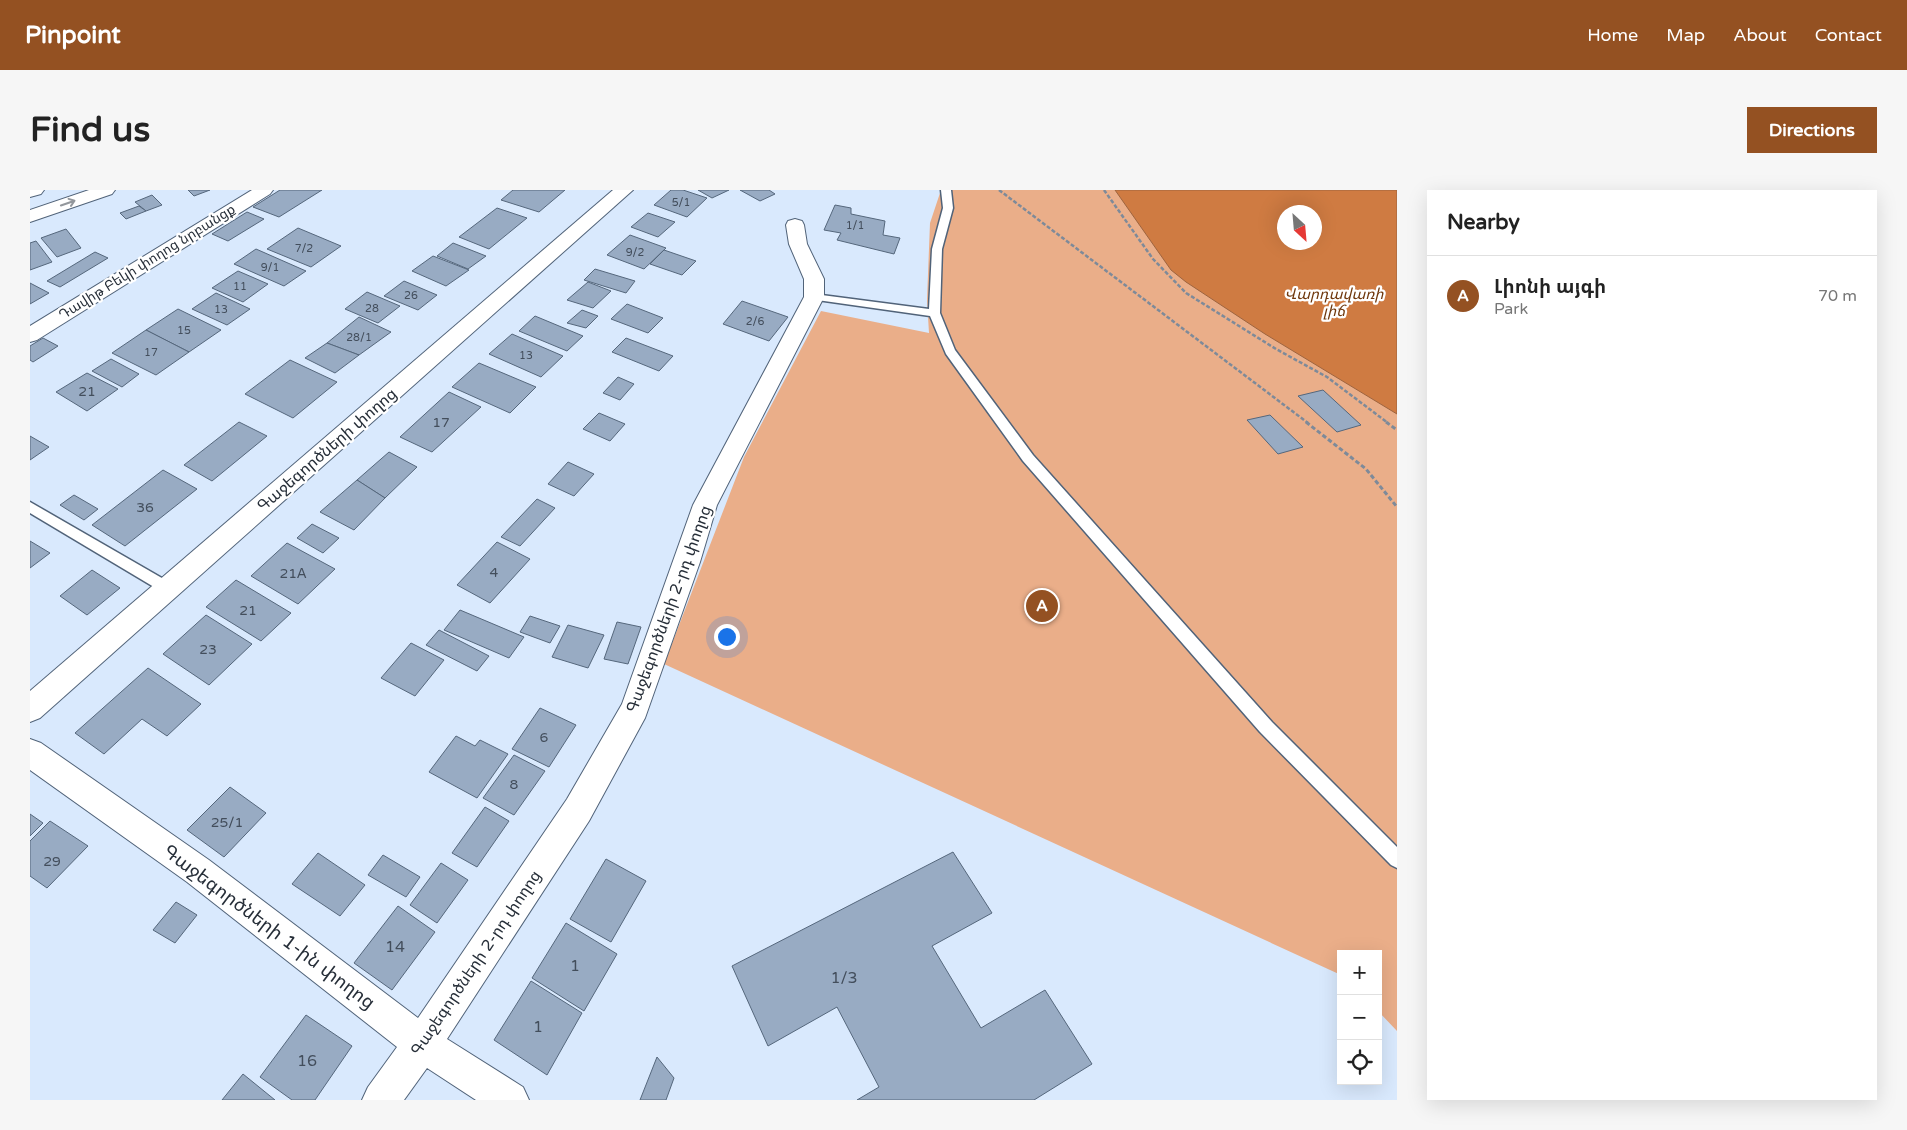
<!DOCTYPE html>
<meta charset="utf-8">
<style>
:root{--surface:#fff;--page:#f6f6f6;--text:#222;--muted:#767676;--line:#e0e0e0;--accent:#945122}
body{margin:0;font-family:"Varela Round","Noto Sans Armenian",sans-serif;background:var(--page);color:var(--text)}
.controls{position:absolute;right:15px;bottom:15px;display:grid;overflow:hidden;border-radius:0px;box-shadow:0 5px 20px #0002}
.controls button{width:45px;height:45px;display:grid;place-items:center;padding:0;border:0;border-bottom:1px solid var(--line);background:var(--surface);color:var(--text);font:25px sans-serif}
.compass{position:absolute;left:1247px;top:15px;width:45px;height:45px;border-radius:50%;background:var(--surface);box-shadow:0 5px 20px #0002;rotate:154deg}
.you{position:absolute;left:696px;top:446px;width:18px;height:18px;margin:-12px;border:4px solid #fff;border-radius:50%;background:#1a73e8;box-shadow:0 0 0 8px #1a73e833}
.badge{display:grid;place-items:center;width:32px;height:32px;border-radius:50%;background:var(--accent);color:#fff;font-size:16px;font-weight:700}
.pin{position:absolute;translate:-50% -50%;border:2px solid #fff;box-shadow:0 1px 5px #0006}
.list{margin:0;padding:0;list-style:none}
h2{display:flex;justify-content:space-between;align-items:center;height:65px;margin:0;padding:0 20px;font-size:21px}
h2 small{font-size:16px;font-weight:400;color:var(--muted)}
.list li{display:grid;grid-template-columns:32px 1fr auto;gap:15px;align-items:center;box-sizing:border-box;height:80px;padding:0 20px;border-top:1px solid var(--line)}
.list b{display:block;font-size:19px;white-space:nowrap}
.list p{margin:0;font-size:16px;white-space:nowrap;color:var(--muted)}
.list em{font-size:16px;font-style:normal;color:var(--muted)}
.icon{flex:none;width:28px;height:28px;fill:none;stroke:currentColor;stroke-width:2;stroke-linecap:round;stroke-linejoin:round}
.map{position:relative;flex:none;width:1367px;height:910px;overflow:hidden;border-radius:0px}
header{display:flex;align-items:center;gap:30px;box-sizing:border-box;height:70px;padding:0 25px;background:var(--accent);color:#fff}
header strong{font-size:24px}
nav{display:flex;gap:28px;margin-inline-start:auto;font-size:18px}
.intro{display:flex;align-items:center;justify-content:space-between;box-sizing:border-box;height:120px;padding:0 30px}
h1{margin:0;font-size:35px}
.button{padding:12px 22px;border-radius:0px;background:var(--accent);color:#fff;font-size:18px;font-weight:700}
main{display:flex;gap:30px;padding:0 30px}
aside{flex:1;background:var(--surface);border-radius:0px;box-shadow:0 5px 20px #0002}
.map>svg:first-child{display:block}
</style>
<header>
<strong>Pinpoint</strong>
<nav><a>Home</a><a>Map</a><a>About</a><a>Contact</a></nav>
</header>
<div class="intro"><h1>Find us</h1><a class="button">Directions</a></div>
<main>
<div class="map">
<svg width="1367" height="910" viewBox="0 0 1367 910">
<rect width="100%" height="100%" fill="#d9e9fd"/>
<path fill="#eaae89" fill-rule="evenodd" d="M911,0H1367V841L1348,821V764H1311V785L634,474L714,267L791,121L899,143L897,110L900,33ZM1254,22H1284V52H1254Z"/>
<path fill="#cf7b42" stroke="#9d643f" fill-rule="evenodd" d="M1085,0H1367V224L1235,144L1156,92L1141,80ZM1254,22H1284V52H1254Z"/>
<g fill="#98abc3" stroke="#55677c">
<path d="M158,0H180L164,6Z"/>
<path d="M250,0H292L249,27L223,17Z"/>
<path d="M483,0H535L509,22L471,10Z"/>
<path d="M641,0H653L677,8L657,27L624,15Z"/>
<path d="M668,0H699L682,8Z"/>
<path d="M710,0H739L745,4L730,11Z"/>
<path d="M122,5L132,15L116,21L105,12Z"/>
<path d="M805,15L821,18V24L855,31L853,45L870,48L864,64L807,50L811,43L794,40Z"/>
<path d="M109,16L116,21L96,29L90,23Z"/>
<path d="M467,18L497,28L459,59L429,47Z"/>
<path d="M217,22L234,29L198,51L182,44Z"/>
<path d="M618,23L645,32L628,47L601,37Z"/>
<path d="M268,38L311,56L281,77L237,59Z"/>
<path d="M36,39L51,58L27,67L11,48Z"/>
<path d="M600,45L636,58L614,79L577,65Z"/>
<path d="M6,51L22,72L0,80V53Z"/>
<path d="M423,53L456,66L438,79L407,66Z"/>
<path d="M226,59L276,81L254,96L204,74Z"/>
<path d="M634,60L666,71L652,85L620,74Z"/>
<path d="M65,62L78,68L30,97L17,91Z"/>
<path d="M403,66L439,80L416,96L382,81Z"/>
<path d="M565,79L605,91L596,103L554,90Z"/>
<path d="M208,81L238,94L213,112L182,98Z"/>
<path d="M374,91L407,105L388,120L354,106Z"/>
<path d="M558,92L581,101L563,118L537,110Z"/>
<path d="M0,93L19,103L0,114Z"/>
<path d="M337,102L370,116L348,133L315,119Z"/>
<path d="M186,103L220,119L197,135L162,119Z"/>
<path d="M712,111L758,127L739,151L693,134Z"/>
<path d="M597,114L633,128L618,143L581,129Z"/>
<path d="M148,119L191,140L159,162L116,140Z"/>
<path d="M552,120L568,126L556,138L537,133Z"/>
<path d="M505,126L553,146L537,161L489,141Z"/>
<path d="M329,127L361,142L329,165L297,153Z"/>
<path d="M116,140L159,162L126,185L82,163Z"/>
<path d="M482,144L533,166L511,187L459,164Z"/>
<path d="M13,148L28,156L3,172L0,170V156Z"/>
<path d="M596,148L643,166L629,181L582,162Z"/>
<path d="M297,153L329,165L305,183L275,168Z"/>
<path d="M81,169L109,184L92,197L62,181Z"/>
<path d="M260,170L307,192L263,228L215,204Z"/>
<path d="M449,173L506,197L480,223L422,197Z"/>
<path d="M57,183L88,199L57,221L26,202Z"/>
<path d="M588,187L604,194L590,210L573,203Z"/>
<path d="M1293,200L1331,235L1307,242L1268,206Z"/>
<path d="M419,202L451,217L402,262L370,247Z"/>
<path d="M569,223L595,234L580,251L553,239Z"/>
<path d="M1240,225L1273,257L1248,264L1217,230Z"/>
<path d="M209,232L237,246L182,291L154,275Z"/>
<path d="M0,246L19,257L0,270Z"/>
<path d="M359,262L387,277L355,308L327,290Z"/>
<path d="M538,272L564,284L544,306L518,294Z"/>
<path d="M133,280L167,299L95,356L62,335Z"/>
<path d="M327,290L355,308L324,340L290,322Z"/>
<path d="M44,305L68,319L54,330L30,315Z"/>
<path d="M507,309L525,318L490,356L471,347Z"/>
<path d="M282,334L309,348L293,363L267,348Z"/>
<path d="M0,351L20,363L0,378Z"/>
<path d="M467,352L500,369L460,413L427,395Z"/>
<path d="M257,353L305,379L268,414L221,386Z"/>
<path d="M62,380L90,398L57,425L30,406Z"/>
<path d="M206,390L261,423L231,451L176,417Z"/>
<path d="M430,420L494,447L479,468L414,440Z"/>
<path d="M176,425L222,454L179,495L133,464Z"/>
<path d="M500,426L530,436L520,453L490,442Z"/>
<path d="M587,432L611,437L598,474L574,469Z"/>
<path d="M538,435L574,445L558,478L522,467Z"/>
<path d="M409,440L459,466L447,481L396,455Z"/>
<path d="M381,453L414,470L385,506L351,488Z"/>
<path d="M118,478L171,514L137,546L112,529L74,564L45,543Z"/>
<path d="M510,518L546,535L519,577L482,559Z"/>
<path d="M426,546L445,556L450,550L478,564L447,608L399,582Z"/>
<path d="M484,565L515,581L484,625L453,608Z"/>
<path d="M200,597L236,623L194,667L157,640Z"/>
<path d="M455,617L479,631L447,677L422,663Z"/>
<path d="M0,624L13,633L0,646Z"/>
<path d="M20,631L58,656L17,698L0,686V651Z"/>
<path d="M923,662L962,723L902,756L951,838L1015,800L1062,874L1004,910H827L849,897L807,817L738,856L702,776Z"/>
<path d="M288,663L335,695L310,726L262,694Z"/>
<path d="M353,665L390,687L376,707L338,685Z"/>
<path d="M576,669L616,691L581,752L540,729Z"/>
<path d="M411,673L438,690L407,733L380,715Z"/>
<path d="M146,712L167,725L145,753L123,740Z"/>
<path d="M368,716L405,742L362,800L324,773Z"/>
<path d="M536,733L587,764L554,821L502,788Z"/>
<path d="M501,791L552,823L517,885L464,850Z"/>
<path d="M276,825L322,856L285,910H262L230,887Z"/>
<path d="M627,867L644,888L636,910H610Z"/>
<path d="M213,884L245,910H192Z"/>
</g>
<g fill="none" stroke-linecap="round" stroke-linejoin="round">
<defs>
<g id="lane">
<path d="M911,0H921L923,18L912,59L910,123L925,160L1003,265L1242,532L1367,657V678L1361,675L1230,542L993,271L916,164L900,126L780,109L779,107L784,104L899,119L902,59L913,18Z"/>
<path d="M0,312L144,395L146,399L144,403L139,405L134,403L0,323Z"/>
</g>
<g id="street">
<path d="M222,0H243L240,4L7,150L0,152V136Z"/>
<path d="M583,0H603L10,528L0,532V501Z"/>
<path d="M765,29L772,31L774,35L777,54L794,89V107L687,315L670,372L615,528L559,631L417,849L493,897L499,910H446L397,878L374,910H332L338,897L367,857L157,692L0,580V549L11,553L179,670L388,828L537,609L592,514L663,315L774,107V89L759,54L756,35L758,31Z"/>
</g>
<g id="primary">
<path d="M0,0H14L11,4L0,7Z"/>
<path d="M59,0H85L82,4L0,32V20Z"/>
</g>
</defs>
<use href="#lane" stroke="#516379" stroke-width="3"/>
<use href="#street" stroke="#516379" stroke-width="2"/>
<use href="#primary" stroke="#516379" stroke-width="2"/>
<g stroke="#7e8a99" stroke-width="2.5" stroke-dasharray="4 2" stroke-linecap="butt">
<path d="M969,0L1278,233"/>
<path d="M1074,0L1123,69L1156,103L1246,159L1297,187L1358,233"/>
</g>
<g stroke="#7e8a99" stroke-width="3" stroke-dasharray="4.5 2.5" stroke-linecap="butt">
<path d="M1276,232L1336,279L1367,317"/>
<path d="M1356,232L1367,240"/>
</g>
<use href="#lane" fill="#fff" fill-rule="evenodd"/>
<use href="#street" fill="#fff" fill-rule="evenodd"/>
<use href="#primary" fill="#fff" fill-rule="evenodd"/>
</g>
<defs><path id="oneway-shaft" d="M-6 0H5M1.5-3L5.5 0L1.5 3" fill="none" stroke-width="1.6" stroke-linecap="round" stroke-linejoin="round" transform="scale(1.25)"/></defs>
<use stroke="#93979c" href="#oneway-shaft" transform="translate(38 13) rotate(-19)"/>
<g text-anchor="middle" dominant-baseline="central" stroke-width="4.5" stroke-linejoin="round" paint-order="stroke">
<g font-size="11" fill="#434e5c">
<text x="651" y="12">5/1</text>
<text x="825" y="35">1/1</text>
<text x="274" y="58">7/2</text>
<text x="605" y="62">9/2</text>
<text x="240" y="77">9/1</text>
<text x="210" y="96">11</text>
<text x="381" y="105">26</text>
<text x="342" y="118">28</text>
<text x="191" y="119">13</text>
<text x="725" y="131">2/6</text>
<text x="154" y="140">15</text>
<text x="329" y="147">28/1</text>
<text x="121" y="162">17</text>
<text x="496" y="165">13</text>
</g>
<g font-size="14" fill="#272f39" stroke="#fff">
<text transform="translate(117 72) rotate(-32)">Դավիթ Բեկի փողոց նրբանցք</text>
</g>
<g font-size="14" fill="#434e5c">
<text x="57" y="201">21</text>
<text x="411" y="232">17</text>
<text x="115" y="317">36</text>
<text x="464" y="382">4</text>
<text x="263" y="383">21А</text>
<text x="218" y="420">21</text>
<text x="178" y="459">23</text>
<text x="514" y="547">6</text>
<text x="484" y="594">8</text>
<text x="197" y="632">25/1</text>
<text x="22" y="671">29</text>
</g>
<g font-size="15" font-style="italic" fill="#70380d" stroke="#fff">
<text x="1304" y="104">Վարդավառի<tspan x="1304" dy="17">լիճ</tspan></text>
</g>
<g font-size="16" fill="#272f39" stroke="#fff">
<text transform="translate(297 260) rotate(-41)">Գաջեգործների փողոց</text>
<text transform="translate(639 419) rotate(-70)">Գաջեգործների 2-րդ փողոց</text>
<text transform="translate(446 773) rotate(-56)">Գաջեգործների 2-րդ փողոց</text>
</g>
<g font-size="16" fill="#434e5c">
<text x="365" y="757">14</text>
<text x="545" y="776">1</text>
<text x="814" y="788">1/3</text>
<text x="508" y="837">1</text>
<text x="277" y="871">16</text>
</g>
<g font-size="19" fill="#272f39" stroke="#fff">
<text transform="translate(239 737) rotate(37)">Գաջեգործների 1-ին փողոց</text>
</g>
</g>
</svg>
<div class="controls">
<button>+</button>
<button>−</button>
<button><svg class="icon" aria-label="locate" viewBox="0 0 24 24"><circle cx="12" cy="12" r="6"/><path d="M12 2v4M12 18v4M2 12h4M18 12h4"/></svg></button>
</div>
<svg class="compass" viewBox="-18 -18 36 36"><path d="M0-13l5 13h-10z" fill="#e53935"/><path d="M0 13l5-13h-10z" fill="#767676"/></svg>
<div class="you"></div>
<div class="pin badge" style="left:1012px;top:416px">A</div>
</div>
<aside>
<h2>Nearby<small></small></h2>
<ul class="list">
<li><span class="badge">A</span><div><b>Լիոնի այգի</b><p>Park</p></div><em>70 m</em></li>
</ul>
</aside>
</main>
